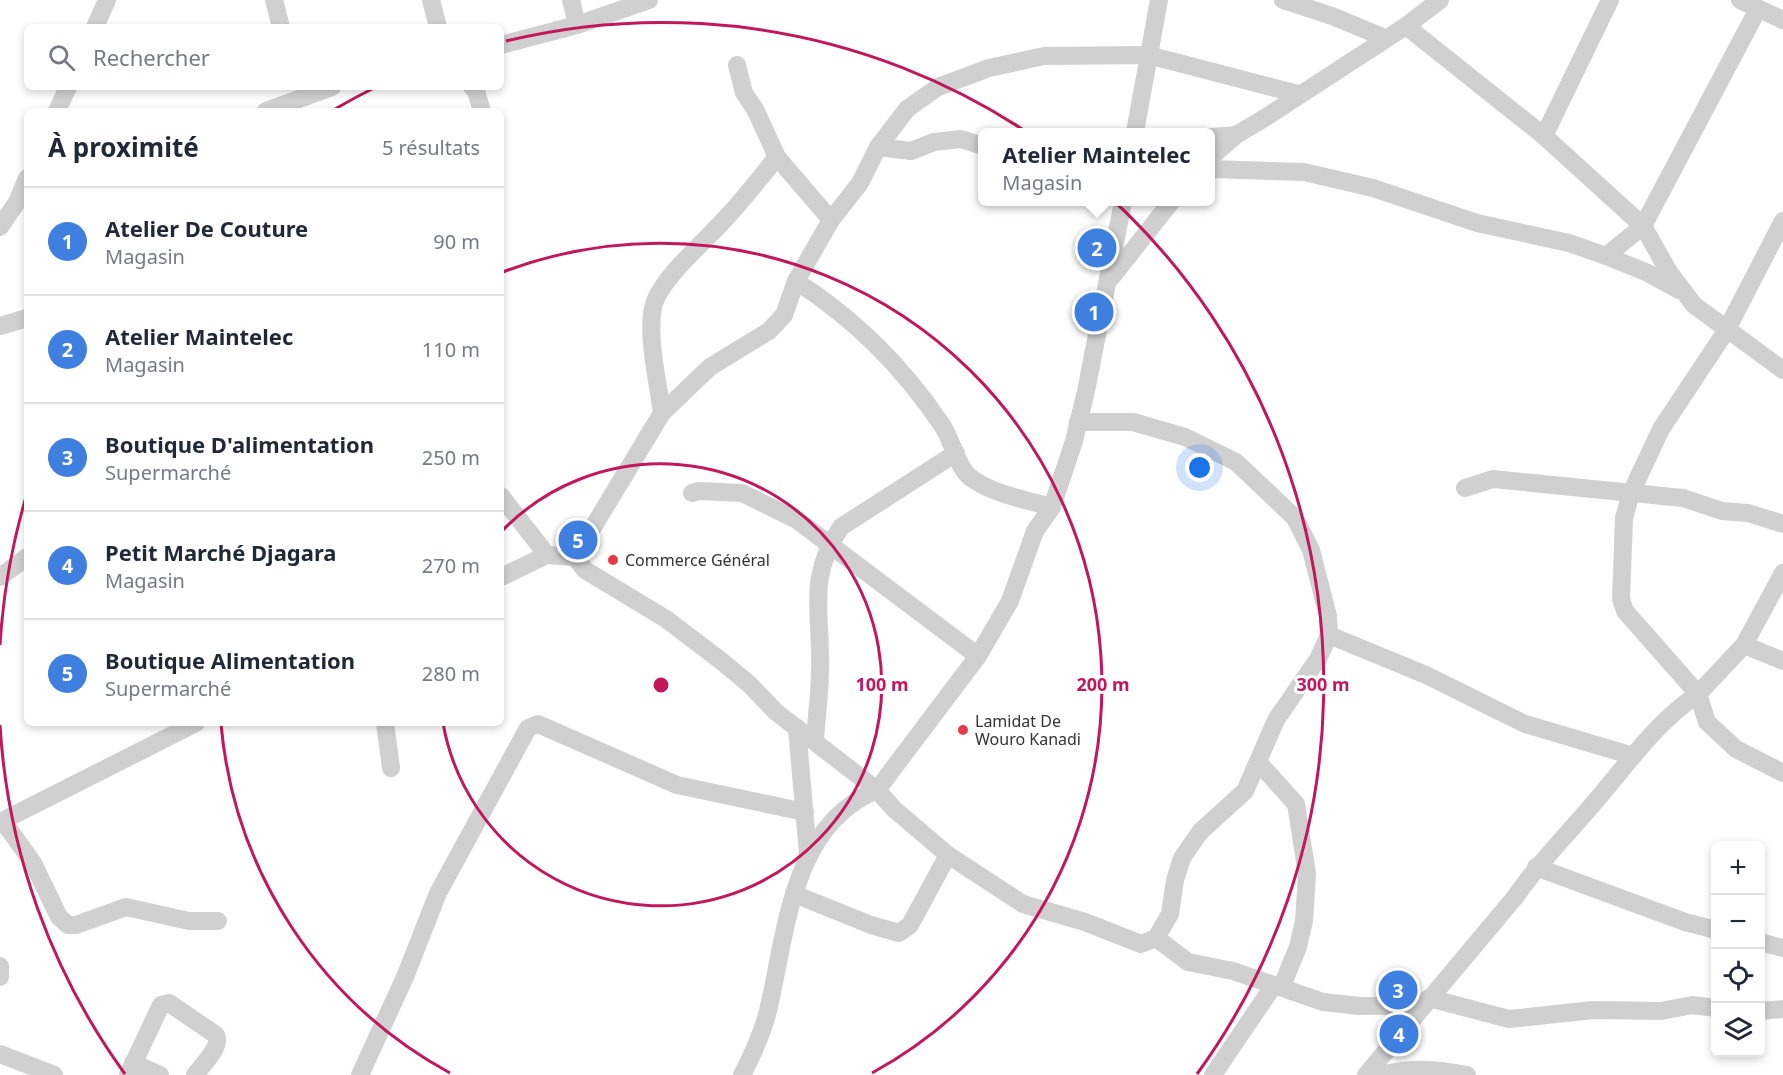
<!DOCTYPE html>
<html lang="fr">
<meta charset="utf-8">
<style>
:root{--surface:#fff;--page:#f6f6f7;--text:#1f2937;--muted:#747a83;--line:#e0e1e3;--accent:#e63946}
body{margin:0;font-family:"Noto Sans",sans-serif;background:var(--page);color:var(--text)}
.controls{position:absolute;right:18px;bottom:18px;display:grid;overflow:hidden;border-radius:9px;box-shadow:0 3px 9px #0003}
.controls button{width:54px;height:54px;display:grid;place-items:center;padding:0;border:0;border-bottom:2px solid var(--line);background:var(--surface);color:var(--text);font:30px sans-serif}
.you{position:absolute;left:1200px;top:468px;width:21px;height:21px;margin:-15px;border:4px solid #fff;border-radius:50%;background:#1a73e8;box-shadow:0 0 0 9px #1a73e833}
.badge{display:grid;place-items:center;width:39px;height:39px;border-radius:50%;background:var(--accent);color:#fff;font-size:20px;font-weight:700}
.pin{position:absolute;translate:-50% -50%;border:3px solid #fff;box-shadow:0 2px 6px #0006}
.popup{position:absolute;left:978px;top:128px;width:237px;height:78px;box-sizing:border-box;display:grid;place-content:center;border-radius:9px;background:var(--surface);filter:drop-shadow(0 2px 4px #0005);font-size:20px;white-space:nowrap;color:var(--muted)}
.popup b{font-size:22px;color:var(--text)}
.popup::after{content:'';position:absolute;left:50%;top:100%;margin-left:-12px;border:12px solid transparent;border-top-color:var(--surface)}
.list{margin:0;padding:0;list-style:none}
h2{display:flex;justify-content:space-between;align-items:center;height:78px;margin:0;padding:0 24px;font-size:26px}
h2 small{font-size:20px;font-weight:400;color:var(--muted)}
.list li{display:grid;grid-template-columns:39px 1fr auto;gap:18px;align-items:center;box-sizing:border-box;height:108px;padding:0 24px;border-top:2px solid var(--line)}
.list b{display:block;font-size:22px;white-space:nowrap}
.list p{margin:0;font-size:20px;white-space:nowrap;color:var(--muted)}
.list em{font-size:20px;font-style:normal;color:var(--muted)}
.icon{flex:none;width:33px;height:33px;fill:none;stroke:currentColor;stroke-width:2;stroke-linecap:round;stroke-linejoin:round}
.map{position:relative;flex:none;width:1783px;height:1075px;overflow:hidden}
.search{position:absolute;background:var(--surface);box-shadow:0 3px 9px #0003;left:24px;top:24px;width:480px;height:66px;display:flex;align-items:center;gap:15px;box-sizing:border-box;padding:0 21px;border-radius:9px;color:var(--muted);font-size:22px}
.panel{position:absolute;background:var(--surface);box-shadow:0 3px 9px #0003;left:24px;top:108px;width:480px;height:618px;border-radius:9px}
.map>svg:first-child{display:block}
</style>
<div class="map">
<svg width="1783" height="1075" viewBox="0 0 1783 1075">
<rect width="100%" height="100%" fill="#fff"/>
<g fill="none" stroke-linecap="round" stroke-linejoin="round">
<g stroke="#d0d0d0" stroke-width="18">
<path d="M274,0L281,27"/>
<path d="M431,0L438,27"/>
<path d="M571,0L577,25"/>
<path d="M1283,0L1332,16L1385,38"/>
<path d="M1740,0L1783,20"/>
<path d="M1406,26L1544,136L1643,226L1669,272L1694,305L1783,370"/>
<path d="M95,27L107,0"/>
<path d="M501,45L577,25L649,0"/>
<path d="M737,65L744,93L755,109L777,157L831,220"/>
<path d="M472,87L476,91L482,111"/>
<path d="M57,111L68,87"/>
<path d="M266,111L332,87"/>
<path d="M1135,132L1159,0"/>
<path d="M1544,136L1610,0"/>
<path d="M1211,137L1236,135L1263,119L1406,26L1440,0"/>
<path d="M878,147L911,151L934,142L961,139L983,146"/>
<path d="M1211,157L1236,135"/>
<path d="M1211,169L1304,172L1373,188L1477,223L1569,243L1606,256L1648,273L1679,290"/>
<path d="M1783,221L1726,331L1661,429L1631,493L1624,518L1621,599L1625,611L1698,694L1744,645L1783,573"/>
<path d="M0,227L17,202L27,178"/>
<path d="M1606,256L1643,226L1758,9"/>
<path d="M1111,278L1171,202"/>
<path d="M796,281L831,220L860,183L878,147L907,109L938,87L989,68L1044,56L1148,55L1298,94"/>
<path d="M0,326L27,318"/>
<path d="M662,413C658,382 647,338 653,308C658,280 705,242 724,220C743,200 760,178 777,157"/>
<path d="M1078,422H1133L1185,437L1236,462L1295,518L1311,550L1328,616L1329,635L1318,659L1276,720L1245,791L1200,832L1182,858L1175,880L1170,914L1156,938"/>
<path d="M1465,488L1493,479L1683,498L1722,511L1748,513L1783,524"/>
<path d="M692,493L699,491L742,493L797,520L978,656"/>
<path d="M501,496L547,555"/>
<path d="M575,557L662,413L710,367L769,331L784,315L796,281C856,320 902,366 942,425C953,441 957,470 974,480C997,495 1026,500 1052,507"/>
<path d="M0,577L27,557"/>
<path d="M501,577L547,555L575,557L585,570L666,619L720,660L749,684L776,712L877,790L894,809L948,855L1023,904L1085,922L1141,944L1156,938L1188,962L1233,971L1323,1002L1360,1006H1422"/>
<path d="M1329,635L1426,675L1525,724L1633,756"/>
<path d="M1744,645L1783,661"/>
<path d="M385,723L391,768"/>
<path d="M797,728L808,854"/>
<path d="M815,741C816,718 820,695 820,671C822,615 806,578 841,527L956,453"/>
<path d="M1258,762L1296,804L1307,874L1304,921L1298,947L1282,986"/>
<path d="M3,821L33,863L59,917L68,925H76L126,907L189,921H218"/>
<path d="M0,822L196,723"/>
<path d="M1536,867L1685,922L1716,930"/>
<path d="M794,894L871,925L899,933L910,925L948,855"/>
<path d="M1760,942L1783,948"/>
<path d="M0,966V977"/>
<path d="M1429,998L1509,1019L1594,1010L1661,1011L1692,1005L1716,1008"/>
<path d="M1760,1011L1783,1009"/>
<path d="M0,1054L54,1075"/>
<path d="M133,1063L160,1075"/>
<path d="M128,1075L161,1005L169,1003L216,1035C222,1047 202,1065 195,1075"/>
<path d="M360,1075L405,977L438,893L528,728L538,724L677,785L805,812"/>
<path d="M742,1075C754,1052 765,1028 770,1002C787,925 794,824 877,790L978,656L1010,601L1035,531L1052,507L1074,441L1086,391L1123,202"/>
<path d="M1213,1075L1274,985"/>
<path d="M1366,1075L1516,896C1539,862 1567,835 1593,804C1626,766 1656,722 1698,694L1707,722L1722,736L1736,749L1783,773"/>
<path d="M1381,1075C1411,1067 1436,1069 1467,1075"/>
</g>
</g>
<g fill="none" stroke="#c2185b" stroke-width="3">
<path d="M502 531A221 221 0 1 1 443 723"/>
<path d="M450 1073A442 442 0 0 1 221 724M503 272A442 442 0 0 1 872 1073"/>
<path d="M125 1074A662 662 0 0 1 0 725M0 645A662 662 0 0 1 26 497M335 109A662 662 0 0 1 376 87M506 41A662 662 0 0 1 1197 1074"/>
</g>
<g fill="#e63946" stroke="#fff" stroke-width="2">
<circle cx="613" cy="560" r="6"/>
<circle cx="963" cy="730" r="6"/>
</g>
<g text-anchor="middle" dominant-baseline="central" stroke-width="6" stroke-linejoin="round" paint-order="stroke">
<g font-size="16" fill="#333" stroke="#fff" text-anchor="start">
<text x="625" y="560">Commerce Général</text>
<text x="975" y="721">Lamidat De<tspan x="975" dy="18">Wouro Kanadi</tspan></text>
</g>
</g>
<circle cx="661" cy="685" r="9" fill="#c2185b" stroke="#fff" stroke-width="3"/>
<g font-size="18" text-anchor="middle" font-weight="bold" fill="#c2185b" stroke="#fff" stroke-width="6" stroke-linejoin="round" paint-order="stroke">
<text x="882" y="691">100 m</text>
<text x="1103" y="691">200 m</text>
<text x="1323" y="691">300 m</text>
</g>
</svg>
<div class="controls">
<button>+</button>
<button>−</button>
<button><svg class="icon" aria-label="locate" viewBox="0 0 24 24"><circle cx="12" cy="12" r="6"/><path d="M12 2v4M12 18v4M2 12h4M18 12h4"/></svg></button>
<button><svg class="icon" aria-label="layers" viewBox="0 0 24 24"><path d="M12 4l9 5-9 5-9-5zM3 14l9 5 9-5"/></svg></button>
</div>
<div class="you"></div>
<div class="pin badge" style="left:1094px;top:312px;background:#3f7fe0">1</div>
<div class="pin badge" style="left:1097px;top:248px;background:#3f7fe0">2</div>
<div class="popup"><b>Atelier Maintelec</b>Magasin</div>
<div class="pin badge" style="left:1398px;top:990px;background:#3f7fe0">3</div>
<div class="pin badge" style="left:1399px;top:1034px;background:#3f7fe0">4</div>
<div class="pin badge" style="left:578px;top:540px;background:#3f7fe0">5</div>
<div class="search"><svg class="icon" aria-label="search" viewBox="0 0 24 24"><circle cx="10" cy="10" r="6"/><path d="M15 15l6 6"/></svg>Rechercher</div>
<section class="panel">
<h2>À proximité<small>5 résultats</small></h2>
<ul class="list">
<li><span class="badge" style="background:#3f7fe0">1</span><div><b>Atelier De Couture</b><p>Magasin</p></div><em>90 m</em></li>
<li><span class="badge" style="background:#3f7fe0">2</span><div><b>Atelier Maintelec</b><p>Magasin</p></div><em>110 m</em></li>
<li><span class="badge" style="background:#3f7fe0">3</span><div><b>Boutique D'alimentation</b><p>Supermarché</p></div><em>250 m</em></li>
<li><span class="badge" style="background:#3f7fe0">4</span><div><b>Petit Marché Djagara</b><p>Magasin</p></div><em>270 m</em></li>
<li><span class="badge" style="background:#3f7fe0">5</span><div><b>Boutique Alimentation</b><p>Supermarché</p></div><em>280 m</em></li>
</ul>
</section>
</div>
